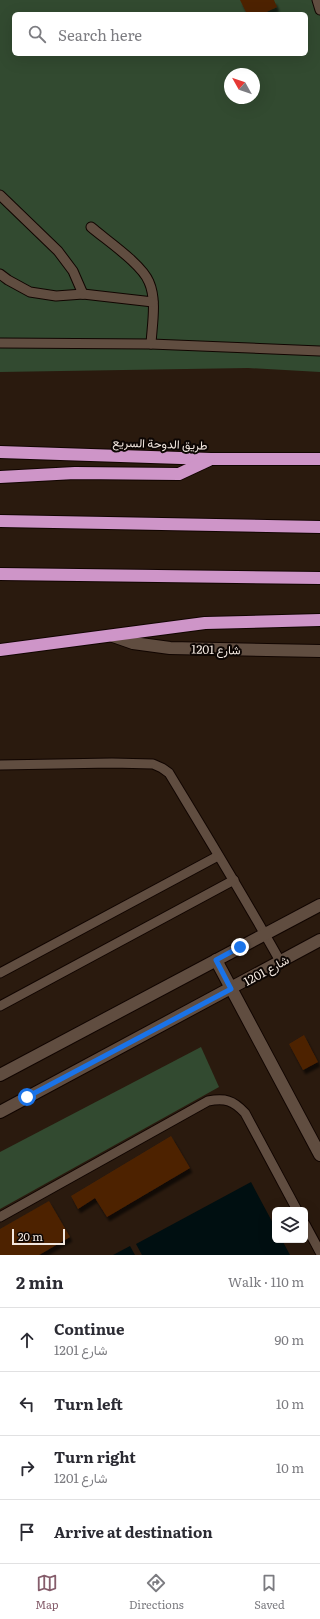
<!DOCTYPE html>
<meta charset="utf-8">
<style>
:root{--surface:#fff;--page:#f7f7f7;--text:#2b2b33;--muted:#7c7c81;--line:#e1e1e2;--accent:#855d6b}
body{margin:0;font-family:Literata,Vazirmatn,serif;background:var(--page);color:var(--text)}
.controls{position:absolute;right:12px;bottom:12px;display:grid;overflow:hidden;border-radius:6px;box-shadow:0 4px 16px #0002}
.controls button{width:36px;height:36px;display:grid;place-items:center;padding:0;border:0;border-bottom:1px solid var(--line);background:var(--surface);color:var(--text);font:20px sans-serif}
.compass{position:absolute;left:224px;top:68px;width:36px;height:36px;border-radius:50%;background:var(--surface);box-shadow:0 4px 16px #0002;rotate:310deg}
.scale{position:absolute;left:12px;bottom:10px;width:53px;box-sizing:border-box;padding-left:4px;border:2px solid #f2e7df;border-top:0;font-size:11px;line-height:14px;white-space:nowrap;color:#f2e7df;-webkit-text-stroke:3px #0d0603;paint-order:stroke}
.stop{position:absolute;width:12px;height:12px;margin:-9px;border:3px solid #1a73e8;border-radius:50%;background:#fff}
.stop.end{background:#1a73e8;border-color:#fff;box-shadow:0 1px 4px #0008}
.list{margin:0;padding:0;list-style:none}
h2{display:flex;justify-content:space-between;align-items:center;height:52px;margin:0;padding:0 16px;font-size:17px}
h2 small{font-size:13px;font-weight:400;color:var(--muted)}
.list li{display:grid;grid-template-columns:26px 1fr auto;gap:12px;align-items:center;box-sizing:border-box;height:64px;padding:0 16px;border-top:1px solid var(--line)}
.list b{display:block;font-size:15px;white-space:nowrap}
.list p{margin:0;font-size:13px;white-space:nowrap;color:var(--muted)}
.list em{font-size:13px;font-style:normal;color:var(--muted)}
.icon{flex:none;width:22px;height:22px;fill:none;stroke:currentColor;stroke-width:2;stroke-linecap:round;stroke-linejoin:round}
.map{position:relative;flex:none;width:320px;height:1255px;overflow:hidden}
.search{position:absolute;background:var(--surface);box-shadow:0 4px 16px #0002;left:12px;right:12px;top:12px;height:44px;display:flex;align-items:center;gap:10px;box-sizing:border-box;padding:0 14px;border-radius:6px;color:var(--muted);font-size:15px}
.sheet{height:308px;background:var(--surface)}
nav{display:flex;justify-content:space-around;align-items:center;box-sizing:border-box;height:56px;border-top:1px solid var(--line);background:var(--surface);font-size:11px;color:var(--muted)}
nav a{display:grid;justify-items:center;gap:2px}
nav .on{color:var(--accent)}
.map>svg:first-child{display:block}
</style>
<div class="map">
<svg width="320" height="1255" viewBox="0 0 320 1255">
<defs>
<filter id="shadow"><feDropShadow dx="2.5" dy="4.5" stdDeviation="1" flood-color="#0009"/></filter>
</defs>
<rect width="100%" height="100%" fill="#2a1a0e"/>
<g fill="#324a30" fill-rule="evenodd">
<path d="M0,0H320V372L248,368L0,372ZM14,14H306V54H14ZM230,74H254V98H230Z"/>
<path d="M201,1047L219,1087L0,1209V1152Z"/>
</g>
<g fill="#000f11">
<path d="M251,1182L275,1227V1240H282L290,1255H142L136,1244Z"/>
<path d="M130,1246L135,1255H113Z"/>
</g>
<g fill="#4d2400" filter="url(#shadow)">
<path d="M240,0H274L277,7L262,14H247Z"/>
<path d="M304,1035L318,1062L303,1070L289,1044Z"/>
<path d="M171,1136L190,1168L107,1217L95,1198L78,1209L71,1196Z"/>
<path d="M49,1201L70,1237L39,1255H0V1229Z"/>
</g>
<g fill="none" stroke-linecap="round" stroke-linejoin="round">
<defs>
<g id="lane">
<path d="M317,0L320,10"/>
<path d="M0,195L58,251L73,271L83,294"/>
<path d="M91,227C106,240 142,264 149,282C157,300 152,325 151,344"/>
<path d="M0,274L8,280L30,292L56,296L83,294L153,302"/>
<path d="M0,343L151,344L320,351"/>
<path d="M0,765L112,763L153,764L162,768L169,773C207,836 245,898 280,961"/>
<path d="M0,973L218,856"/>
<path d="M0,1006L234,880"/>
<path d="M0,1217L208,1101C225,1098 233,1100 245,1113L297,1210"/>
<path d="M305,1224L320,1252"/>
</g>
<g id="street">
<path d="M113,636L133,643L170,648L320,651"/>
<path d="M216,960L320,1155"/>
<path d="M0,1075L320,905"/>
<path d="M0,1112L320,940"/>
</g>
<g id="highway">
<path d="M0,452L211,459H320"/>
<path d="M0,477L75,473L179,474L209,460"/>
<path d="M0,521L320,527"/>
<path d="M0,574L320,578"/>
<path d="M0,650L205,623L320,620"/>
</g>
</defs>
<use href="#lane" stroke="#110500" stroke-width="11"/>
<use href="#street" stroke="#110500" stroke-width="14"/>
<use href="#highway" stroke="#110500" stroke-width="14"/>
<use href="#lane" stroke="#604d40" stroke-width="9"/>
<use href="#street" stroke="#604d40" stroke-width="12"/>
<use href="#highway" stroke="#ce95c8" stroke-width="12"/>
</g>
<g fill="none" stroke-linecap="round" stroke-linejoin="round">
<path stroke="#1a73e8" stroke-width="5" d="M27,1097L231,989L216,960L240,947"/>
</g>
<g text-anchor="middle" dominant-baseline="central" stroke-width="4" stroke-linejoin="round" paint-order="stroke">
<g font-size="12" fill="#f2e7df" stroke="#0d0603">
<text transform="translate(160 443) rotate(2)">طريق الدوحة السريع</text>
<text transform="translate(216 649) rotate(1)">شارع 1201</text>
<text transform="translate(266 970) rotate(-29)">شارع 1201</text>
</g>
</g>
</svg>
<div class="controls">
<button><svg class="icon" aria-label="layers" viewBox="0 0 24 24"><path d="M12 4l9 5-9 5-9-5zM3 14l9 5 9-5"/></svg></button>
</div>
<svg class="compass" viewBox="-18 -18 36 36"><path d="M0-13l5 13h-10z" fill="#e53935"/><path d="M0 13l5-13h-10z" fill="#7c7c81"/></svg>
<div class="scale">20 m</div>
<div class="stop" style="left:27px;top:1097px"></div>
<div class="stop end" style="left:240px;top:947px"></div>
<div class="search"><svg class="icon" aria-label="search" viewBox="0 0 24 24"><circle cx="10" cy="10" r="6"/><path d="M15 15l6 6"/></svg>Search here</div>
</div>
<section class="sheet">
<h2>2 min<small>Walk · 110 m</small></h2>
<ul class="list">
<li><svg class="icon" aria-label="ahead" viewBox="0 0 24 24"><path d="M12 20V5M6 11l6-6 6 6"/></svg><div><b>Continue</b><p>شارع 1201</p></div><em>90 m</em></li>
<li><svg class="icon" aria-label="left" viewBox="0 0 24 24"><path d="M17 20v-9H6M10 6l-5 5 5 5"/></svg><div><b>Turn left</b></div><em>10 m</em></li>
<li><svg class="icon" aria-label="right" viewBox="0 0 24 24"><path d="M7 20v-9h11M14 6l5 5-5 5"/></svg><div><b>Turn right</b><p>شارع 1201</p></div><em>10 m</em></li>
<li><svg class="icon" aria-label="arrive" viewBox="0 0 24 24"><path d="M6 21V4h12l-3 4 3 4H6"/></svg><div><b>Arrive at destination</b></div></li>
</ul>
</section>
<nav>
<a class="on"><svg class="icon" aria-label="map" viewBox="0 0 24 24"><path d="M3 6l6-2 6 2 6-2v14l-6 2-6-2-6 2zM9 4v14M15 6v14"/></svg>Map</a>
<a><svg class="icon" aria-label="directions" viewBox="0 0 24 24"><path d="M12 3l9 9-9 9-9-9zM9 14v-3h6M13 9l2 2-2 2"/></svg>Directions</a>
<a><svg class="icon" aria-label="saved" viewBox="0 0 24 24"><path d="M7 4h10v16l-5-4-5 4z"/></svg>Saved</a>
</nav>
